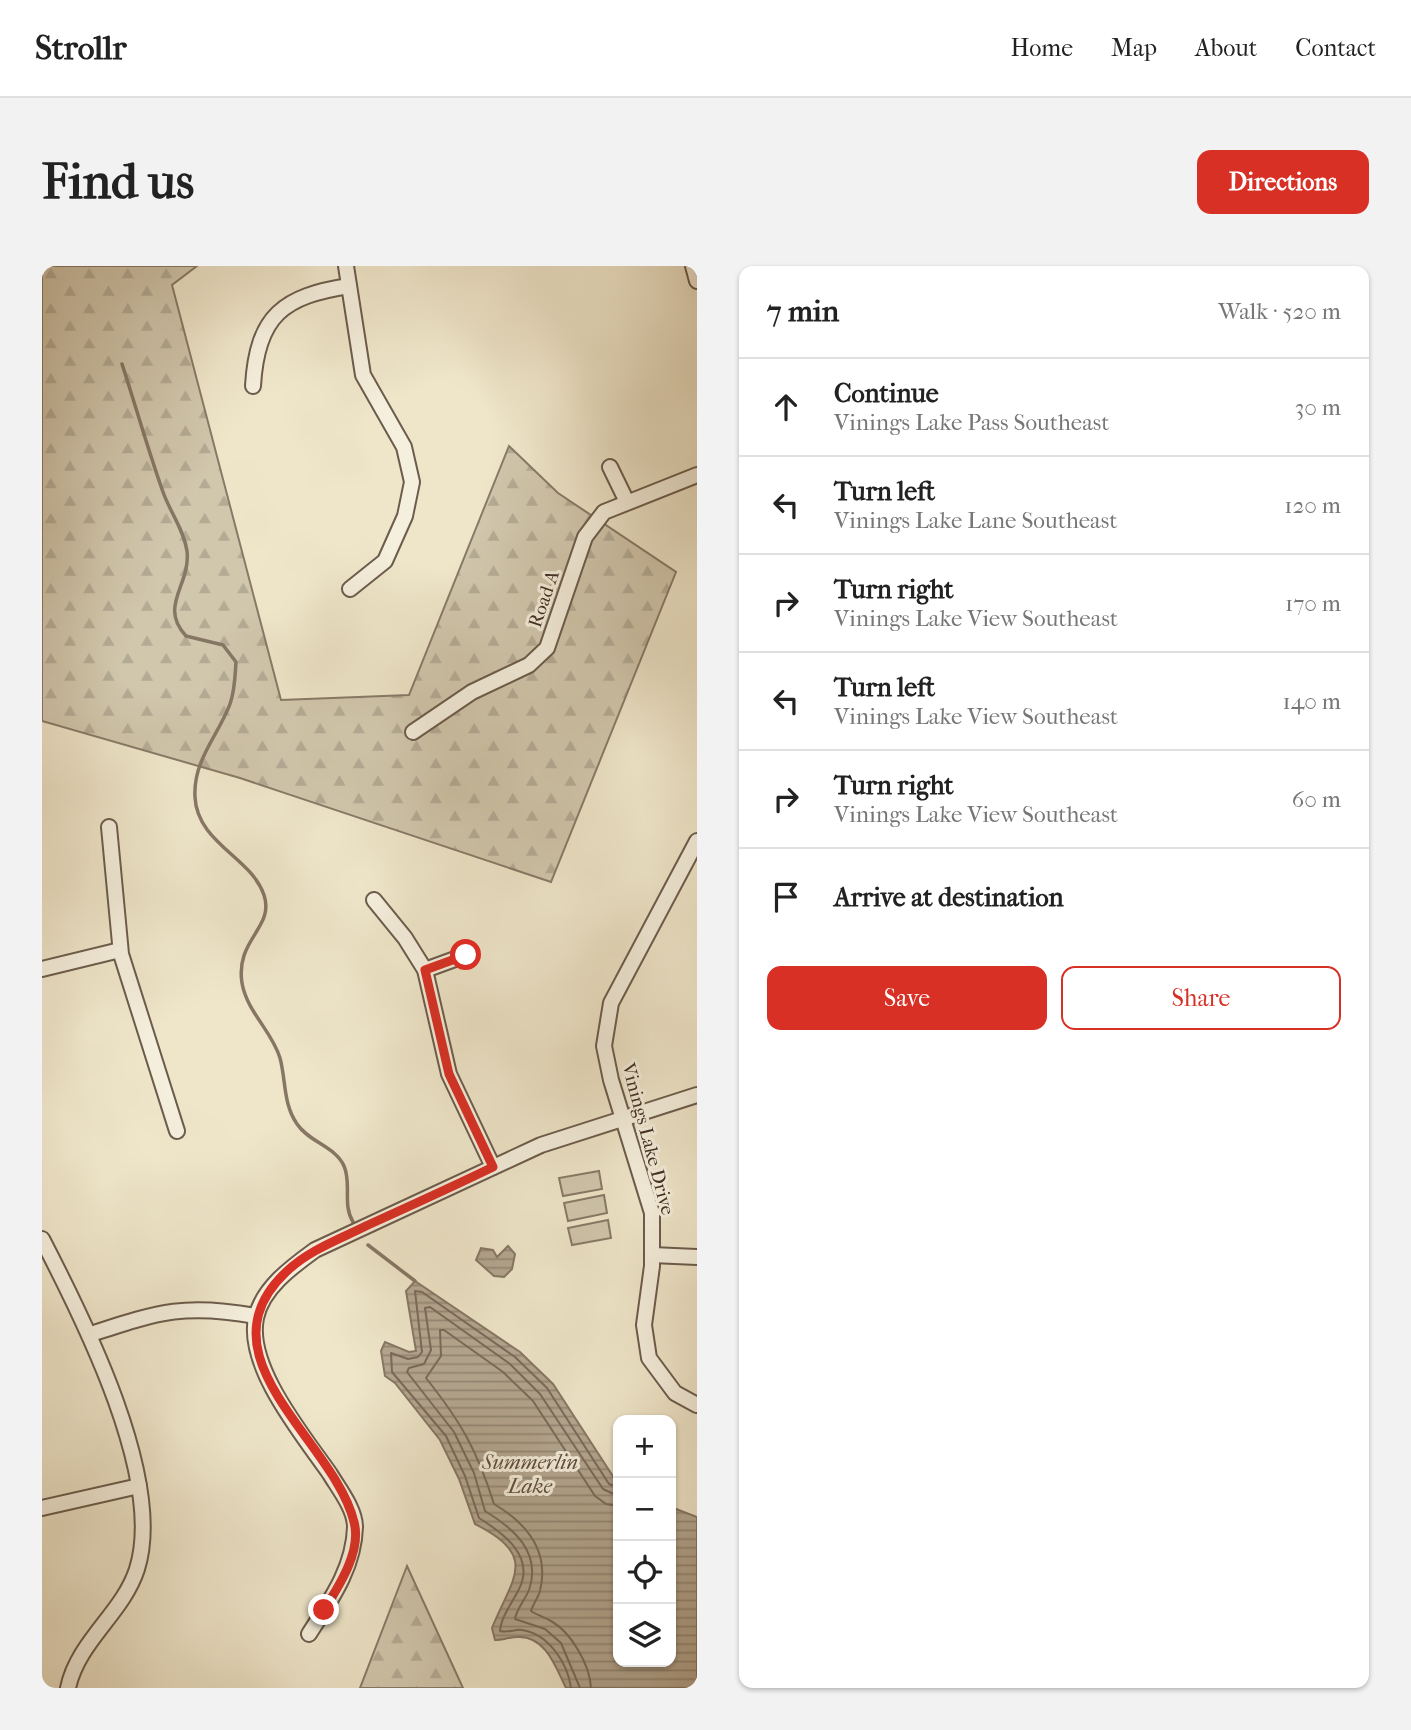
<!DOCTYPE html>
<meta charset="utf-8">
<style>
:root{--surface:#fff;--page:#f2f2f2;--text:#222;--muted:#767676;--line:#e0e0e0;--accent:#d93025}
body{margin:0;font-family:"IM FELL French Canon",serif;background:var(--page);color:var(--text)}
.controls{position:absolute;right:21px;bottom:21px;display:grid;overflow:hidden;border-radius:14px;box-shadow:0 2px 5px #0004}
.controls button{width:63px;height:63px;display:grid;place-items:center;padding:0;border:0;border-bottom:2px solid var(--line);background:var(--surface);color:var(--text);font:35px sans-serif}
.stop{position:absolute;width:21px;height:21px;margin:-16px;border:5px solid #d93025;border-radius:50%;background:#fff}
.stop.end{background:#d93025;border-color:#fff;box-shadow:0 2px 7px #0008}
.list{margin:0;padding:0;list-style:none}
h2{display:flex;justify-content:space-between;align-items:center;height:91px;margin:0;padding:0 28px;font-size:30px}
h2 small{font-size:23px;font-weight:400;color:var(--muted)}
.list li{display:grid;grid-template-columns:46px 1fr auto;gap:21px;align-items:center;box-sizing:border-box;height:98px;padding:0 28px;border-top:2px solid var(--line)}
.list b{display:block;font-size:26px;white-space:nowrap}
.list p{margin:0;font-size:23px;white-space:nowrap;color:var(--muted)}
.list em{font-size:23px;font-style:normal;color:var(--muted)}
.actions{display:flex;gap:14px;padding:21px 28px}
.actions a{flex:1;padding:16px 0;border:2px solid var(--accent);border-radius:14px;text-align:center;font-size:24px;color:var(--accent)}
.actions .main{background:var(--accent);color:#fff}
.icon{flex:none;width:38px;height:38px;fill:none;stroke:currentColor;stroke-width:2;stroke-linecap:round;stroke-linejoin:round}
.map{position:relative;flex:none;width:655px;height:1422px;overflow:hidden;border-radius:14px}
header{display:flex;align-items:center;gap:42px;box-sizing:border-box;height:98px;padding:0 35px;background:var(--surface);border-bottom:2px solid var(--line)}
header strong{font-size:33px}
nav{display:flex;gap:38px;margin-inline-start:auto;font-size:24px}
.intro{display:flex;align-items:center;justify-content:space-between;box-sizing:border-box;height:168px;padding:0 42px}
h1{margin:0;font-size:49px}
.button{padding:18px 32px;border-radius:14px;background:var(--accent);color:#fff;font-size:24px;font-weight:700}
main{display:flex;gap:42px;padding:0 42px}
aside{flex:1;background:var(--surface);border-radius:14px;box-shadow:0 2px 5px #0004}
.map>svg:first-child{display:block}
</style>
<header>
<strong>Strollr</strong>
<nav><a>Home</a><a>Map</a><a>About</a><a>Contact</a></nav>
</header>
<div class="intro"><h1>Find us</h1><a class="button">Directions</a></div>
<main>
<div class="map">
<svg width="655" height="1422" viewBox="0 0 655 1422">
<defs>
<pattern id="forest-firs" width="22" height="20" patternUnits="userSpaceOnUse" patternTransform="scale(1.75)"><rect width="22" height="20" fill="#d1c7ad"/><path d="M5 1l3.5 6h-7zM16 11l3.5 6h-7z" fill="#b4ab95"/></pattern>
<pattern id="water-rules" width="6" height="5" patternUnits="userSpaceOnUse" patternTransform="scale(1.75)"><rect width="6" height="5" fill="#b4a791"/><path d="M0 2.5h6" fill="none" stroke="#948876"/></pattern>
</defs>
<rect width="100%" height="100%" fill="#efe6ca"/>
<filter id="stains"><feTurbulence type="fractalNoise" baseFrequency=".00286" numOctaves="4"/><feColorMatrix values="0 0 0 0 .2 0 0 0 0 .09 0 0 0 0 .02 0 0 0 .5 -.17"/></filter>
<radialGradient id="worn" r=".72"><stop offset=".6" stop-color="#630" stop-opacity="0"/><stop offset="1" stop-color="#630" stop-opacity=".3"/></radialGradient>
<g fill="url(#forest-firs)" stroke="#887a68" stroke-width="2">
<path d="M0,0H155L130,19L239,434L367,429L467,180L516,227L634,306L509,616L198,512L0,455Z"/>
<path d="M365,1300L421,1422H318Z"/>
</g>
<g fill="#d1c7ad" stroke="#887a68" stroke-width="2">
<path d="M557,905L560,923L521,930L517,912Z"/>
<path d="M562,929L565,947L526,955L522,937Z"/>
<path d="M566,954L569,972L530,979L526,962Z"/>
</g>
<g fill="url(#water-rules)" stroke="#867765" stroke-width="2">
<path d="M466,980L473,988L470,1003L462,1011L452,1010L434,994L439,982L451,984L455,991Z"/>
<path d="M373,1015L478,1086L511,1118L576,1218V1396H629V1241L655,1251V1422H524C514,1402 504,1370 476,1371C468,1371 461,1374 453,1374L450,1362C470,1312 498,1290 433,1258L417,1213L398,1174L353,1117L343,1110L339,1085L343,1076L367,1086L374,1085L364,1025Z"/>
</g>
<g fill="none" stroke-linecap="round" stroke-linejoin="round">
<g stroke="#7a6a5a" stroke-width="2">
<path d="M529,1422C526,1398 507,1368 480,1364C473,1363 466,1367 458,1365C459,1351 470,1337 476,1325C495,1291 461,1267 437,1252L423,1210L404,1170L350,1106L349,1087L366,1093L376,1091L380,1086L373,1025L380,1026L473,1091L505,1122L567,1218L576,1221"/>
<path d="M538,1422L519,1377L503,1363L473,1353C475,1342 483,1334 487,1324C500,1286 471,1262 443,1245L432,1207L412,1166L365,1106L367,1102L382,1098L389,1084L383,1042L388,1041L468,1098L498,1128L561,1223L576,1230"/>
<path d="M549,1422C548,1399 529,1366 509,1355C502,1351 495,1349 489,1345C491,1338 496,1332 498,1325C508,1284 484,1257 452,1238C435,1184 419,1156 384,1112L399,1090L398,1064H402L461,1106L491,1135L553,1230L564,1238L576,1240"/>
</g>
<g stroke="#867765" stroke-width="3.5">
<path d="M80,98C94,141 106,184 121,226C128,246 142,264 145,285C149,319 116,340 144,370L181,379L194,396C193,411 193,424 188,438C176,470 151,494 153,531C155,577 210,592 222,629C233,662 193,673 200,717C205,746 230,765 238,792C244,814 241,838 255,858C267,876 294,881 302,900C310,918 300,938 311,956"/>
<path d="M326,979L373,1015"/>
</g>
<defs>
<g id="minor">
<path d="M304,0L321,109L362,181L370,216L363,250L343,295L308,323"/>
<path d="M651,0L655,15"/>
<path d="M211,120C215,49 242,30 307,20"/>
<path d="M568,201L585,236"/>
<path d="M371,466L430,426L487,399L505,382L543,271L562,246L655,209"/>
<path d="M67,561L79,688L135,865"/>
<path d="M655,575L569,737L562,780L569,814L610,947V1000L602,1059L607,1092L633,1127L655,1139"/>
<path d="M332,634L363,672L383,704L407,808L451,901"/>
<path d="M0,703L78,684"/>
<path d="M383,704L424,689"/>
<path d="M0,973C42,1054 123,1214 95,1303C81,1347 36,1375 26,1422"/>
<path d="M610,989L655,991"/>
<path d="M49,1068C117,1046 142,1037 214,1050"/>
<path d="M0,1242L97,1220"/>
<path d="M267,1368C288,1335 312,1302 313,1261C313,1243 297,1223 288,1208C261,1169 204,1101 214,1052C220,1022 251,1000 273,984L499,879L655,829"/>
</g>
</defs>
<use href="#minor" stroke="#6c5c4c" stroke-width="18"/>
<use href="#minor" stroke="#f5efdd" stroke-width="14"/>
</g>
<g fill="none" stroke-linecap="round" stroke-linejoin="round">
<path stroke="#d93025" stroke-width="9" d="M282,1344C297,1320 320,1285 312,1256C293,1175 154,1091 244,1006C267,984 298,973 326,959C368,940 410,921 451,901L407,808L383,704L424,689"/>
</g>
<g text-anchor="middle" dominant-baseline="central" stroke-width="6" stroke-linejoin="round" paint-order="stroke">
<g font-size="19" fill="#402e22" stroke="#f5efdd">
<text transform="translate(502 333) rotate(-71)">Road A</text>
<text transform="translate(606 873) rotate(75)">Vinings Lake Drive</text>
</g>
<g font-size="21" font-style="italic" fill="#5d4c3e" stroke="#f5efdd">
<text x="488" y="1196">Summerlin<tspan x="488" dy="24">Lake</tspan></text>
</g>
</g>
<rect width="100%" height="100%" filter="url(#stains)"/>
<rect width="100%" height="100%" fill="url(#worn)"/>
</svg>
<div class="controls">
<button>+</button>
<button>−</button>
<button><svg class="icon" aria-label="locate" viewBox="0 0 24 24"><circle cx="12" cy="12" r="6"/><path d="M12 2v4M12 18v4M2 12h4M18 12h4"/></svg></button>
<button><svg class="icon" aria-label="layers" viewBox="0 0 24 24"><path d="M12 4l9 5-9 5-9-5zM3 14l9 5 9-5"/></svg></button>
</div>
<div class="stop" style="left:424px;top:689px"></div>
<div class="stop end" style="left:282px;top:1344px"></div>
</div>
<aside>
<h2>7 min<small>Walk · 520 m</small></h2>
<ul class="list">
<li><svg class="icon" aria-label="ahead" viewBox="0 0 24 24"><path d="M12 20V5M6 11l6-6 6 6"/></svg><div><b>Continue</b><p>Vinings Lake Pass Southeast</p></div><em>30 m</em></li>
<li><svg class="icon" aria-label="left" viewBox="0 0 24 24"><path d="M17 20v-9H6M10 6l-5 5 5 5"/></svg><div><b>Turn left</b><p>Vinings Lake Lane Southeast</p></div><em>120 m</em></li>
<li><svg class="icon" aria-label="right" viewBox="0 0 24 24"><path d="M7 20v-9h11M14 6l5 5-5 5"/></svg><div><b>Turn right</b><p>Vinings Lake View Southeast</p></div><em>170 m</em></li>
<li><svg class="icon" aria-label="left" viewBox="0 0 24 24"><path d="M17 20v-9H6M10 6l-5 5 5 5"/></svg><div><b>Turn left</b><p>Vinings Lake View Southeast</p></div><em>140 m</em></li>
<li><svg class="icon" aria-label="right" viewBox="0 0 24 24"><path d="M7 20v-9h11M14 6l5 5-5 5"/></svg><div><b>Turn right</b><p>Vinings Lake View Southeast</p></div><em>60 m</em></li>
<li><svg class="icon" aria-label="arrive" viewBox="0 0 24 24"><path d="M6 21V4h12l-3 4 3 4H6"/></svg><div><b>Arrive at destination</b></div></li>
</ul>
<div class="actions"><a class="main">Save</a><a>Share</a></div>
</aside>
</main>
